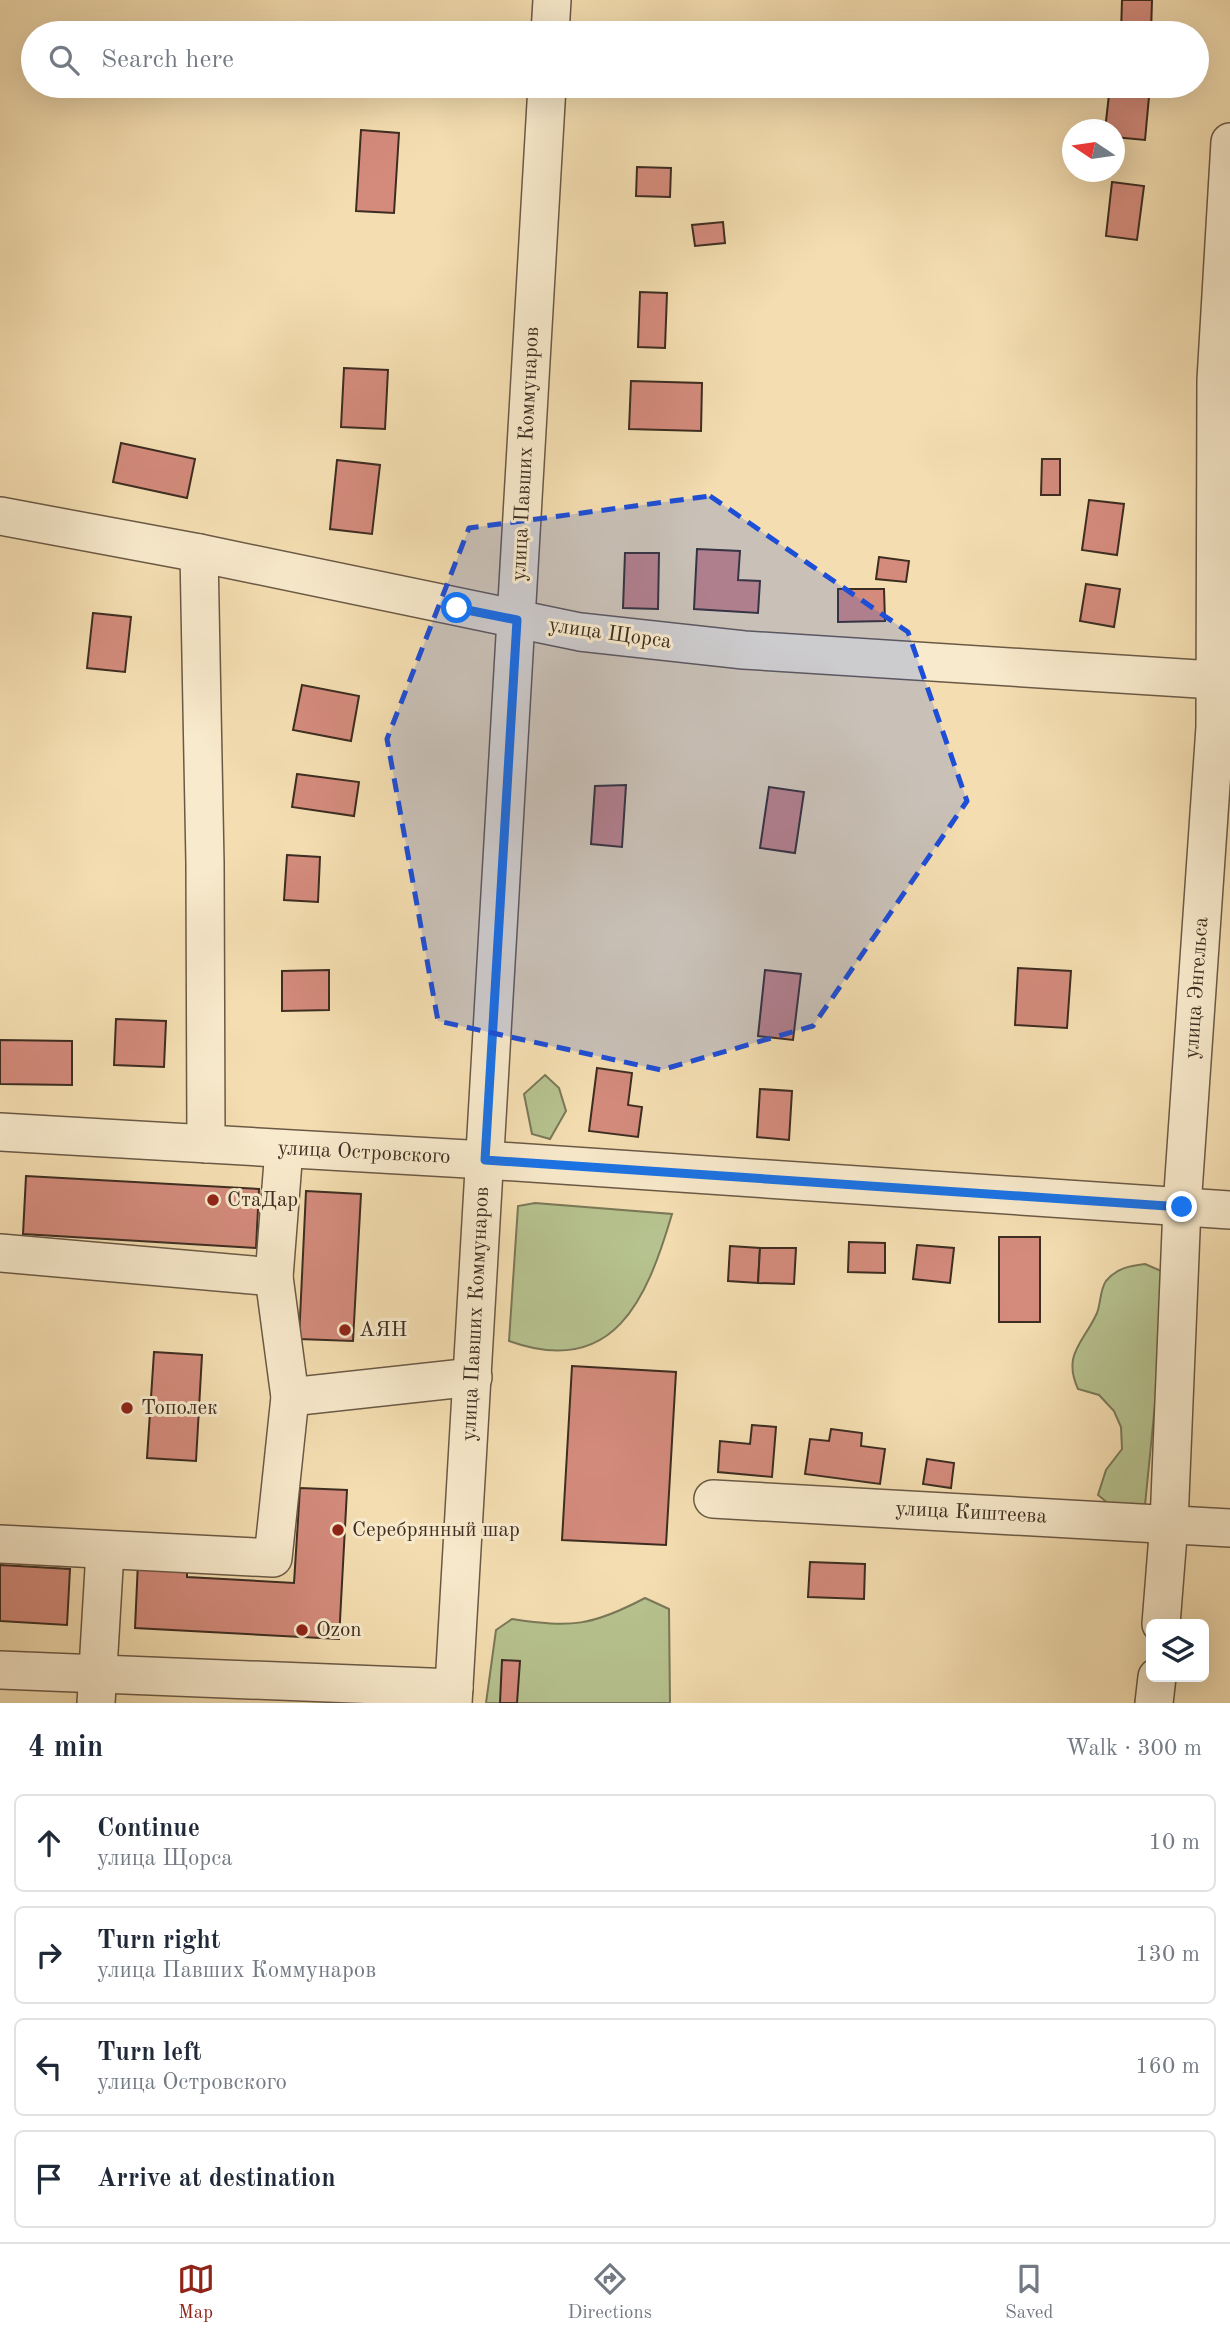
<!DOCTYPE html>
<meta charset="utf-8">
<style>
:root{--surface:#fff;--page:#f6f6f7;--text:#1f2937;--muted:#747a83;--line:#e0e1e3;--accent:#8f2418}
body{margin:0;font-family:"Old Standard TT",serif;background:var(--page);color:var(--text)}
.controls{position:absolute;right:21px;bottom:21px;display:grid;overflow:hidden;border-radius:10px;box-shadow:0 7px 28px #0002}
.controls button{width:63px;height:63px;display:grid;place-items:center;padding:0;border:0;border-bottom:2px solid var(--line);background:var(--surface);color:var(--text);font:35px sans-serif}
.compass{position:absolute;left:1062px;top:119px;width:63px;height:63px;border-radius:50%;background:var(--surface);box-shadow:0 7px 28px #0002;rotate:283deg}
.stop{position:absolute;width:21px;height:21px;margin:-16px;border:5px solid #1a73e8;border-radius:50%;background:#fff}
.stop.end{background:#1a73e8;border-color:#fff;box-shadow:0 2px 7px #0008}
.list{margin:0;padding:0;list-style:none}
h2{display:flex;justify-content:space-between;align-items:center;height:91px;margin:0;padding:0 28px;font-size:30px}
h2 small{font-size:23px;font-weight:400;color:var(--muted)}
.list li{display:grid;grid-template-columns:46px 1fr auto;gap:21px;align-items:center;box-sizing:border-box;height:98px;margin:0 14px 14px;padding:0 14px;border:2px solid var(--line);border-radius:10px}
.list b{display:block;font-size:26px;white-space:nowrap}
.list p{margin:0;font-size:23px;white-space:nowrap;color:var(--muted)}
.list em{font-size:23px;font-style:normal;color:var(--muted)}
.icon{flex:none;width:38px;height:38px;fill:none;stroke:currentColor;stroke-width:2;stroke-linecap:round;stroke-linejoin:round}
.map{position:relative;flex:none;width:1230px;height:1703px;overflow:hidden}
.search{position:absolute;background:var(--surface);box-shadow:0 7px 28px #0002;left:21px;right:21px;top:21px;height:77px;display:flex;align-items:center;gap:18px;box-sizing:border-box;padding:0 24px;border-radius:38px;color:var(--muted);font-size:26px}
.sheet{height:539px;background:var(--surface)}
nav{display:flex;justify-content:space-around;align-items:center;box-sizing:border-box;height:98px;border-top:2px solid var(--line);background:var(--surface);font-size:19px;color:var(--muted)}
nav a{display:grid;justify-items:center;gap:4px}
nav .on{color:var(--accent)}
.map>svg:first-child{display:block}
</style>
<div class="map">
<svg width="1230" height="1703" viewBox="0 0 1230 1703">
<rect width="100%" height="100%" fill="#f4deb1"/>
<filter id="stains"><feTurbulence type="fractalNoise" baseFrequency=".00286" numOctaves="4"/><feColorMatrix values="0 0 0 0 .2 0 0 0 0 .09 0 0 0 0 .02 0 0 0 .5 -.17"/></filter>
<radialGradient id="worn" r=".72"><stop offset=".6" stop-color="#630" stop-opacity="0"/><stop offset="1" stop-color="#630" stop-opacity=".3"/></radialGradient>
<g fill="#b6c28f" stroke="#7a7858" stroke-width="2">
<path d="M545,1075L559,1088L566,1111L550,1139L532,1134L524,1094Z"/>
<path d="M535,1203L672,1214C647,1299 614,1379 509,1341L518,1206Z"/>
<path d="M1145,1264L1168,1274L1145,1505L1135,1514L1120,1513L1098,1495L1106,1470L1122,1449L1121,1427L1114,1411L1099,1395L1078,1389C1062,1354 1084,1342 1097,1313C1101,1303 1100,1289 1106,1281C1117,1268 1129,1266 1145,1264Z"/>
<path d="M645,1598L669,1609L670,1703H486L496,1630L512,1619C572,1628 592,1626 645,1598Z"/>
</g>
<g fill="#d48b7c" stroke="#3d2d21" stroke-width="2">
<path d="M1122,0H1152L1151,33H1121Z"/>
<path d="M650,28L678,29L677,33H650Z"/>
<path d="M1110,86H1150L1145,140L1114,137V130H1105Z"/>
<path d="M361,130L399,133L394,213L356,211Z"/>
<path d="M637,167L671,168L670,197L636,196Z"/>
<path d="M1112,182L1144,186L1137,240L1106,236Z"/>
<path d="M723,222L725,243L695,246L692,225Z"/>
<path d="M640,292L667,293L665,348L638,347Z"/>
<path d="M344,368L388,370L385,429L341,427Z"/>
<path d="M631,381L702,383L701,431L629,429Z"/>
<path d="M121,443L195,459L187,498L113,482Z"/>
<path d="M1042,459H1060V495H1041Z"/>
<path d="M337,460L380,465L372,534L330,529Z"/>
<path d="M1089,500L1124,504L1117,555L1082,550Z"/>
<path d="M697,549L740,551L738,580L760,581L758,613L694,609Z"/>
<path d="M625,553H659L658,609L623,608Z"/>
<path d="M879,557L909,561L906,582L876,579Z"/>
<path d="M1086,584L1120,589L1114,627L1080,621Z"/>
<path d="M838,589H884L885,621L838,622Z"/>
<path d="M93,613L131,617L125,672L87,668Z"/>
<path d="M302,685L359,696L351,741L293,730Z"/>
<path d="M297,774L359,782L354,816L292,807Z"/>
<path d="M626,785L622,847L591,844L595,786Z"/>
<path d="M769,787L804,792L795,853L760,848Z"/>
<path d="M287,855L320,857L318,902L284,900Z"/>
<path d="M1018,968L1071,971L1067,1028L1015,1025Z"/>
<path d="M329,970V1010L282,1011V971Z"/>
<path d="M765,970L801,974L793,1040L758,1036Z"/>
<path d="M116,1019L166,1021L164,1067L114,1065Z"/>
<path d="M0,1040L72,1041V1085L0,1084Z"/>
<path d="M597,1068L632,1073L628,1105L642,1107L638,1137L589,1131Z"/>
<path d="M760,1089L792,1091L789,1140L757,1137Z"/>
<path d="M26,1176L259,1189L256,1248L23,1234Z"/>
<path d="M306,1191L361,1194L353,1341L299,1339Z"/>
<rect x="999" y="1237" width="41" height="85"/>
<path d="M849,1242L885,1243V1273L848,1272Z"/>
<path d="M917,1245L954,1248L950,1283L913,1279Z"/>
<path d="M730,1246L760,1248L758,1283L728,1281Z"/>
<path d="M760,1248H796L794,1284L758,1283Z"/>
<path d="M154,1352L202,1355L196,1461L147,1458Z"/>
<path d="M572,1366L676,1372L666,1545L562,1540Z"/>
<path d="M752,1425L776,1427L772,1477L718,1472L720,1441L750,1444Z"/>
<path d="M831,1429L862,1433L861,1446L885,1449L880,1484L805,1474L810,1439L829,1441Z"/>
<path d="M927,1459L954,1463L951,1488L923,1484Z"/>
<path d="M300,1488L347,1490L339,1639L135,1628L138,1562L187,1564V1577L294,1583Z"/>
<path d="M810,1562L865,1564L864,1599L808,1597Z"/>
<path d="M0,1565L70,1569L67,1625L0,1621Z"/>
<path d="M502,1660L520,1661L517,1703H500Z"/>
</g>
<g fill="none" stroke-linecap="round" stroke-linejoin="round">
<defs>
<g id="minor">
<path d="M550,33L552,0"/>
<path d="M0,516L199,553L580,632L744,650L1230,681"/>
<path d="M199,553L205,863L206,1144"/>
<path d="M0,1132L485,1160L1230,1210"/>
<path d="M0,1253L274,1277"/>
<path d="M290,1397L473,1377"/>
<path d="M713,1499L1230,1528"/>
<path d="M0,1544L273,1558L290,1397L274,1277L284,1149"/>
<path d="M1161,1624L1169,1523L1182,1207L1215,727L1216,380L1230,142"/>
<path d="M0,1670L454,1688"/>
<path d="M96,1703L105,1551"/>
<path d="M453,1703L547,86"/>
<path d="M1154,1703L1157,1677"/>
</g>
</defs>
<use href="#minor" stroke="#6b5945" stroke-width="40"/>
<use href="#minor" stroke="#f8eacc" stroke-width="37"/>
</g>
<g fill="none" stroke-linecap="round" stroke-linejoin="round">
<path stroke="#1a73e8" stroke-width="9" d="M457,608L517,620L485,1160L1182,1207"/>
</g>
<path fill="#1d4ed8" fill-opacity="0.2" stroke="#1d4ed8" stroke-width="5" stroke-dasharray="14 9" stroke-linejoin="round" d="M710,496L908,632L967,801L813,1026L661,1070L438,1021L387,739L469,528Z"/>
<g fill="#8f2418" stroke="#f8eacc" stroke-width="2.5">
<circle cx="213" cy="1200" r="7"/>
<circle cx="345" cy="1330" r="7"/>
<circle cx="127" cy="1408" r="7"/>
<circle cx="338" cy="1530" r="7"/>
<circle cx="302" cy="1630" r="7"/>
</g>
<g text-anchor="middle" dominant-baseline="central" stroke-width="6" stroke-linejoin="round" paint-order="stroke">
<g font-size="21" fill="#3d2d21" stroke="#f8eacc">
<text transform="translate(526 454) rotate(-87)">улица Павших Коммунаров</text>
<text transform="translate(610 634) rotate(8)">улица Щорса</text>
<text transform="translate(1197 988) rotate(-86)">улица Энгельса</text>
<text transform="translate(364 1153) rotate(3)">улица Островского</text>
<text transform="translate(476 1314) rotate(-87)">улица Павших Коммунаров</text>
<text transform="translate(971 1513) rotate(3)">улица Киштеева</text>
</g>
<g font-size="21" fill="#3d2d21" stroke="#f8eacc" text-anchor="start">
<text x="227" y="1200">СтаДар</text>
<text x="359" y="1330">АЯН</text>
<text x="141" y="1408">Тополек</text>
<text x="352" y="1530">Серебрянный шар</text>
<text x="316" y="1630">Ozon</text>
</g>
</g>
<rect width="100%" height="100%" filter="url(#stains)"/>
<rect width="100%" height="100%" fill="url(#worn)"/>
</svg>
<div class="controls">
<button><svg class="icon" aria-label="layers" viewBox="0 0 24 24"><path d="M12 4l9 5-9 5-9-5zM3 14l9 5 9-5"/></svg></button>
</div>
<svg class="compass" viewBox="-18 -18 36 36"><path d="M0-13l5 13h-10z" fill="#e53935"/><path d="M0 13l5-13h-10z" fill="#747a83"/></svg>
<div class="stop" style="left:457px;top:608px"></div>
<div class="stop end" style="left:1182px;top:1207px"></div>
<div class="search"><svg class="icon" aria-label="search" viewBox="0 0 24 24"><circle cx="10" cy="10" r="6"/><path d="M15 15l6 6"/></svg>Search here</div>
</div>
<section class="sheet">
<h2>4 min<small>Walk · 300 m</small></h2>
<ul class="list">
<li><svg class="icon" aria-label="ahead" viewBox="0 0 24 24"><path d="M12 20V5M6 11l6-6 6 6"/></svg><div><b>Continue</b><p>улица Щорса</p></div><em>10 m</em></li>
<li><svg class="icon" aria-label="right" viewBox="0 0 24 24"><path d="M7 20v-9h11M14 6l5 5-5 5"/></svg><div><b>Turn right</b><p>улица Павших Коммунаров</p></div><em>130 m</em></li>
<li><svg class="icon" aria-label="left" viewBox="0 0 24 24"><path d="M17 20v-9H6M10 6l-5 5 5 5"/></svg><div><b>Turn left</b><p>улица Островского</p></div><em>160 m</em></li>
<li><svg class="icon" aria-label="arrive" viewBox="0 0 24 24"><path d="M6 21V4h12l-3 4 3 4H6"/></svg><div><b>Arrive at destination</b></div></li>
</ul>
</section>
<nav>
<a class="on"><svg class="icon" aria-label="map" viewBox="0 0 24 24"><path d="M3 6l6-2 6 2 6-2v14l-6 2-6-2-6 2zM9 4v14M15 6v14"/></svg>Map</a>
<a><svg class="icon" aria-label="directions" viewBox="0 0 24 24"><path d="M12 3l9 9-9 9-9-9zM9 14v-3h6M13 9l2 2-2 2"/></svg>Directions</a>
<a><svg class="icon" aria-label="saved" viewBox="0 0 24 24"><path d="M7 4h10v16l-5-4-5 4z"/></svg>Saved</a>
</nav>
